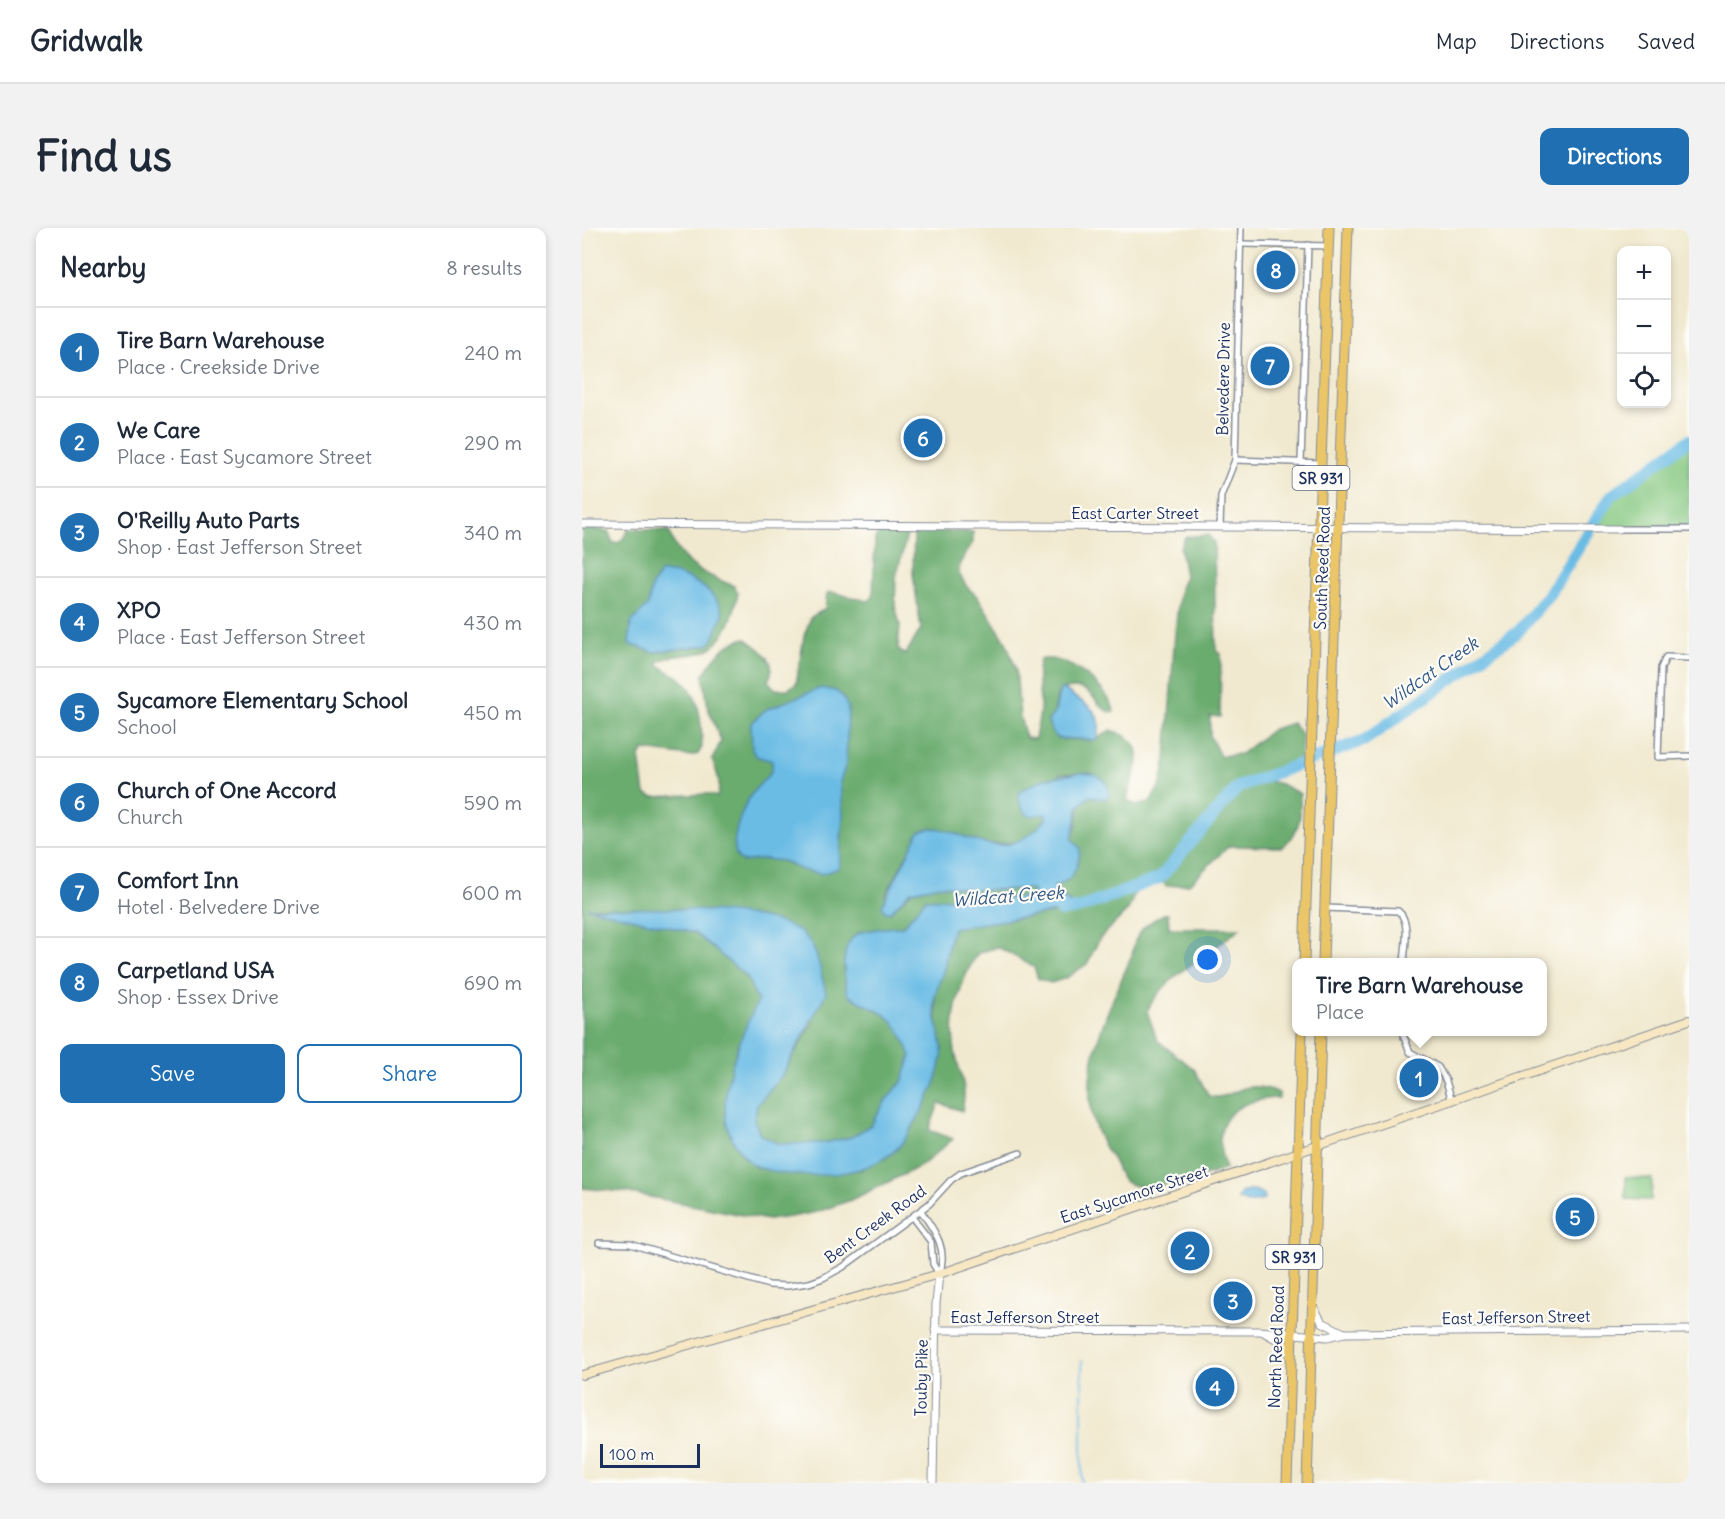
<!DOCTYPE html>
<meta charset="utf-8">
<style>
:root{--surface:#fff;--page:#f2f2f3;--text:#1f2937;--muted:#747a83;--line:#e0e1e3;--accent:#1f6fb2}
body{margin:0;font-family:Delius,sans-serif;background:var(--page);color:var(--text)}
.controls{position:absolute;right:18px;top:18px;display:grid;overflow:hidden;border-radius:12px;box-shadow:0 3px 9px #0003}
.controls button{width:54px;height:54px;display:grid;place-items:center;padding:0;border:0;border-bottom:2px solid var(--line);background:var(--surface);color:var(--text);font:30px sans-serif}
.scale{position:absolute;left:18px;bottom:15px;width:100px;box-sizing:border-box;padding-left:6px;border:3px solid #1b2f5e;border-top:0;font-size:16px;line-height:21px;white-space:nowrap;color:#1b2f5e;-webkit-text-stroke:4px #fdfcf7;paint-order:stroke}
.you{position:absolute;left:626px;top:732px;width:21px;height:21px;margin:-15px;border:4px solid #fff;border-radius:50%;background:#1a73e8;box-shadow:0 0 0 9px #1a73e833}
.badge{display:grid;place-items:center;width:39px;height:39px;border-radius:50%;background:var(--accent);color:#fff;font-size:20px;font-weight:700}
.pin{position:absolute;translate:-50% -50%;border:3px solid #fff;box-shadow:0 2px 6px #0006}
.popup{position:absolute;left:710px;top:730px;width:255px;height:78px;box-sizing:border-box;display:grid;place-content:center;border-radius:12px;background:var(--surface);filter:drop-shadow(0 2px 4px #0005);font-size:20px;white-space:nowrap;color:var(--muted)}
.popup b{font-size:22px;color:var(--text)}
.popup::after{content:'';position:absolute;left:50%;top:100%;margin-left:-12px;border:12px solid transparent;border-top-color:var(--surface)}
.list{margin:0;padding:0;list-style:none}
h2{display:flex;justify-content:space-between;align-items:center;height:78px;margin:0;padding:0 24px;font-size:26px}
h2 small{font-size:20px;font-weight:400;color:var(--muted)}
.list li{display:grid;grid-template-columns:39px 1fr auto;gap:18px;align-items:center;box-sizing:border-box;height:90px;padding:0 24px;border-top:2px solid var(--line)}
.list b{display:block;font-size:22px;white-space:nowrap}
.list p{margin:0;font-size:20px;white-space:nowrap;color:var(--muted)}
.list em{font-size:20px;font-style:normal;color:var(--muted)}
.actions{display:flex;gap:12px;padding:18px 24px}
.actions a{flex:1;padding:14px 0;border:2px solid var(--accent);border-radius:12px;text-align:center;font-size:21px;color:var(--accent)}
.actions .main{background:var(--accent);color:#fff}
.icon{flex:none;width:33px;height:33px;fill:none;stroke:currentColor;stroke-width:2;stroke-linecap:round;stroke-linejoin:round}
.map{position:relative;flex:none;width:1107px;height:1255px;overflow:hidden;border-radius:12px}
header{display:flex;align-items:center;gap:36px;box-sizing:border-box;height:84px;padding:0 30px;background:var(--surface);border-bottom:2px solid var(--line)}
header strong{font-size:28px}
nav{display:flex;gap:33px;margin-inline-start:auto;font-size:21px}
.intro{display:flex;align-items:center;justify-content:space-between;box-sizing:border-box;height:144px;padding:0 36px}
h1{margin:0;font-size:42px}
.button{padding:15px 27px;border-radius:12px;background:var(--accent);color:#fff;font-size:21px;font-weight:700}
main{display:flex;gap:36px;padding:0 36px}
aside{flex:1;background:var(--surface);border-radius:12px;box-shadow:0 3px 9px #0003}
.map>svg:first-child{display:block}
</style>
<header>
<strong>Gridwalk</strong>
<nav><a>Map</a><a>Directions</a><a>Saved</a></nav>
</header>
<div class="intro"><h1>Find us</h1><a class="button">Directions</a></div>
<main>
<aside>
<h2>Nearby<small>8 results</small></h2>
<ul class="list">
<li><span class="badge">1</span><div><b>Tire Barn Warehouse</b><p>Place · Creekside Drive</p></div><em>240 m</em></li>
<li><span class="badge">2</span><div><b>We Care</b><p>Place · East Sycamore Street</p></div><em>290 m</em></li>
<li><span class="badge">3</span><div><b>O'Reilly Auto Parts</b><p>Shop · East Jefferson Street</p></div><em>340 m</em></li>
<li><span class="badge">4</span><div><b>XPO</b><p>Place · East Jefferson Street</p></div><em>430 m</em></li>
<li><span class="badge">5</span><div><b>Sycamore Elementary School</b><p>School</p></div><em>450 m</em></li>
<li><span class="badge">6</span><div><b>Church of One Accord</b><p>Church</p></div><em>590 m</em></li>
<li><span class="badge">7</span><div><b>Comfort Inn</b><p>Hotel · Belvedere Drive</p></div><em>600 m</em></li>
<li><span class="badge">8</span><div><b>Carpetland USA</b><p>Shop · Essex Drive</p></div><em>690 m</em></li>
</ul>
<div class="actions"><a class="main">Save</a><a>Share</a></div>
</aside>
<div class="map">
<svg width="1107" height="1255" viewBox="0 0 1107 1255">
<rect width="100%" height="100%" fill="#fdfcf7"/>
<filter id="ink" filterUnits="userSpaceOnUse"><feTurbulence type="fractalNoise" baseFrequency=".0167" numOctaves="2"/><feDisplacementMap in="SourceGraphic" scale="12" xChannelSelector="R" yChannelSelector="G"/><feConvolveMatrix kernelMatrix="1 2 1 2 8 2 1 2 1" color-interpolation-filters="sRGB"/></filter>
<filter id="wash" filterUnits="userSpaceOnUse"><feTurbulence type="fractalNoise" baseFrequency=".008" numOctaves="4" result="noise"/><feDisplacementMap in="SourceGraphic" scale="24" xChannelSelector="R" yChannelSelector="G"/><feGaussianBlur stdDeviation="1.35" result="paint"/><feColorMatrix in="noise" values="0 0 0 0 0 0 0 0 0 0 0 0 0 0 0 0 0 1.4 0 .05"/><feComposite in="paint" operator="in"/></filter>
<g filter="url(#wash)">
<rect width="100%" height="100%" fill="#f1e9cf"/>
<g fill="#84c780" stroke="#507b6f" stroke-width="1.5">
<path d="M1107,212V301H1008L1029,268Z"/>
<path d="M1044,949L1070,951L1069,972L1044,971Z"/>
</g>
<g fill="#6bac6e" stroke="#436e66" stroke-width="1.5" fill-rule="evenodd">
<path d="M0,300L26,303L31,315C40,316 42,308 47,301L87,303C96,335 123,347 152,358L156,365C152,389 141,423 112,426C99,428 87,427 75,435C81,443 90,444 98,450C118,465 120,495 120,519L116,526L107,528L62,522L58,528L63,566L71,569L126,566L135,569C140,557 135,544 130,532L139,513L126,480L121,447C132,429 143,415 163,410C177,420 198,433 186,453L193,461H206L214,456L222,408L229,389L243,381L245,365L249,364L286,373L291,369L293,310L298,304H322L325,307L314,349L313,378L318,397L316,421L323,427L339,401L331,346L332,303L391,304V314L378,335L377,346L385,359L396,369L424,414L434,441L438,489L444,510L453,511C454,500 459,487 458,477C458,462 453,447 458,432C482,424 529,461 532,484C519,485 514,468 503,462C495,458 488,461 479,461L475,467L470,504L480,511L513,512L529,502C574,516 551,541 545,572L555,578L568,574L579,556L584,531L593,405L598,360L603,348L598,320L603,309L626,307L632,314L634,423L639,426L638,489L628,488V508L638,528L659,526L691,501L710,495L720,507L719,526L712,539L678,551L699,556L718,566C719,592 719,600 701,619L647,618L607,656L584,658L578,650L556,658L546,682L518,710L505,736L484,750L469,755L456,751L452,739L416,719L396,725C378,752 367,790 373,824C378,848 386,858 380,883L357,875L347,902L371,911L339,938L269,972L235,984L208,989L186,992L43,964L0,960ZM508,545L524,553L514,570L508,568L502,571L497,578L495,596L472,659L494,681L371,700L364,719L362,740L353,764L355,801L281,941L230,947L173,939L145,861L156,817L176,774L165,749L113,705L9,680L146,685L231,794L200,847L175,877L172,892L178,907L197,916L242,915L270,909L289,897L304,872L320,854L329,828C317,796 313,789 280,775L276,705L321,698L344,671L451,670L452,661L400,662L358,657L330,663L308,684L303,668L325,627L371,606L404,617L437,614L448,608L464,591L478,546Z"/>
<path d="M582,686H586L587,700H658C626,728 585,745 565,783L575,812L612,841L627,868C652,874 658,847 697,865V870C651,871 626,894 644,941C622,948 566,966 546,955C536,950 535,937 529,929C482,864 523,791 550,727C553,703 562,697 582,686Z"/>
</g>
<g fill="#6abce5" stroke="#4276a2" stroke-width="1.5">
<path d="M79,344C103,344 135,362 141,386L130,413L125,417L72,424L47,416L49,395L66,377L70,357Z"/>
<path d="M239,460L254,463L261,469L266,480L264,536L258,554L261,587L257,640L240,646L220,642L201,633L181,631L160,634C142,621 161,579 171,564C177,556 185,550 190,542V533L174,528L170,522L169,496L183,482Z"/>
<path d="M478,461C485,461 488,466 494,470C512,479 523,492 514,512L476,510L470,504L466,493L473,484Z"/>
<path d="M497,545C513,545 527,549 527,567L523,571L508,568L497,578L490,611L498,620C497,639 491,653 472,659L477,667L495,681L371,700C366,714 365,726 362,740C359,754 351,764 352,779C353,795 362,813 360,828C357,857 338,887 323,911C297,951 217,954 176,939C164,935 149,912 146,900C135,866 159,805 176,774L165,749L113,705L5,680C51,681 195,676 224,709C237,724 239,747 244,765L200,847L175,877L172,892L178,907L197,916L242,915L270,909L289,897L304,872L320,854L329,828C312,783 304,789 266,767C262,750 256,714 278,705C290,700 307,700 321,698L344,671L451,670V661L400,662L358,657L344,660L329,663L308,684H303L300,678L337,604C370,584 412,652 464,591V586L447,588C438,580 436,574 438,563L462,551Z"/>
<path d="M672,962L681,966L682,972L666,975L656,971L659,965Z"/>
</g>
<g fill="none" stroke-linecap="round" stroke-linejoin="round">
<path stroke="#6abce5" stroke-width="2" d="M500,1255V1133"/>
<path stroke="#6abce5" stroke-width="12" d="M479,683L495,681L578,650L656,559L783,512L936,404L968,365L1029,268L1107,212"/>
</g>
</g>
<g filter="url(#ink)">
<g fill="none" stroke-linecap="round" stroke-linejoin="round">
<defs>
<g id="minor">
<path d="M659,16L747,18"/>
<path d="M653,232L739,235"/>
<path d="M719,234L726,17"/>
<path d="M638,299L639,268L653,232L659,0"/>
<path d="M1037,301H1107"/>
<path d="M1107,430L1084,429L1079,440L1076,529L1107,528"/>
<path d="M743,680L816,683C829,693 823,719 822,734"/>
<path d="M820,804L828,824L856,839L864,853L870,873"/>
<path d="M339,983C352,1002 367,1021 357,1046"/>
<path d="M330,989L349,1014L351,1036L357,1046"/>
<path d="M17,1015L48,1016L187,1057L205,1058L227,1055L241,1050L261,1039L347,976L369,952L379,945L438,925"/>
</g>
<g id="tertiary">
<path d="M0,296L1037,301"/>
<path d="M731,1078L740,1094L762,1105"/>
<path d="M353,1102L677,1103L746,1109L762,1105L1107,1102"/>
<path d="M683,1105L701,1115L709,1128"/>
<path d="M351,1255L354,1076L357,1046"/>
</g>
<path id="secondary" d="M0,1147L357,1046L1107,792"/>
<g id="primary">
<path d="M722,734L747,0"/>
<path d="M741,734L766,0"/>
<path d="M705,1255L720,804"/>
<path d="M725,1255L739,804"/>
</g>
</defs>
<use href="#minor" stroke="#868c96" stroke-width="8"/>
<use href="#tertiary" stroke="#868c96" stroke-width="9"/>
<use href="#secondary" stroke="#868c96" stroke-width="10"/>
<use href="#primary" stroke="#868c96" stroke-width="11"/>
<use href="#minor" stroke="#fff" stroke-width="5"/>
<use href="#tertiary" stroke="#fff" stroke-width="7"/>
<use href="#secondary" stroke="#f7e8c3" stroke-width="8"/>
<use href="#primary" stroke="#ebc669" stroke-width="9"/>
</g>
</g>
<g text-anchor="middle" dominant-baseline="central" stroke-width="4.5" stroke-linejoin="round" paint-order="stroke">
<g fill="#fdfcf7" stroke="#5f6c8c" stroke-width="1.5">
<rect x="710.5" y="238" width="57" height="24" rx="4.5"/>
<rect x="683.5" y="1017" width="57" height="24" rx="4.5"/>
</g>
<g font-size="15" font-weight="bold" fill="#1b2f5e">
<text x="739" y="250">SR 931</text>
<text x="712" y="1029">SR 931</text>
</g>
<g font-size="16" fill="#1b2f5e" stroke="#fdfcf7">
<text transform="translate(641 151) rotate(-89)">Belvedere Drive</text>
<text x="553" y="285">East Carter Street</text>
<text transform="translate(740 340) rotate(-88)">South Reed Road</text>
<text transform="translate(552 966) rotate(-18)">East Sycamore Street</text>
<text transform="translate(293 996) rotate(-36)">Bent Creek Road</text>
<text x="443" y="1089">East Jefferson Street</text>
<text transform="translate(934 1089) rotate(-1)">East Jefferson Street</text>
<text transform="translate(694 1119) rotate(-88)">North Reed Road</text>
<text transform="translate(339 1150) rotate(-89)">Touby Pike</text>
</g>
<g font-size="18" font-style="italic" fill="#335986" stroke="#fdfcf7">
<text transform="translate(848 445) rotate(-35)">Wildcat Creek</text>
<text transform="translate(426 668) rotate(-4)">Wildcat Creek</text>
</g>
</g>
</svg>
<div class="controls">
<button>+</button>
<button>−</button>
<button><svg class="icon" aria-label="locate" viewBox="0 0 24 24"><circle cx="12" cy="12" r="6"/><path d="M12 2v4M12 18v4M2 12h4M18 12h4"/></svg></button>
</div>
<div class="scale">100 m</div>
<div class="you"></div>
<div class="pin badge" style="left:837px;top:850px">1</div>
<div class="popup"><b>Tire Barn Warehouse</b>Place</div>
<div class="pin badge" style="left:608px;top:1023px">2</div>
<div class="pin badge" style="left:651px;top:1073px">3</div>
<div class="pin badge" style="left:633px;top:1159px">4</div>
<div class="pin badge" style="left:993px;top:989px">5</div>
<div class="pin badge" style="left:341px;top:210px">6</div>
<div class="pin badge" style="left:688px;top:138px">7</div>
<div class="pin badge" style="left:694px;top:42px">8</div>
</div>
</main>
